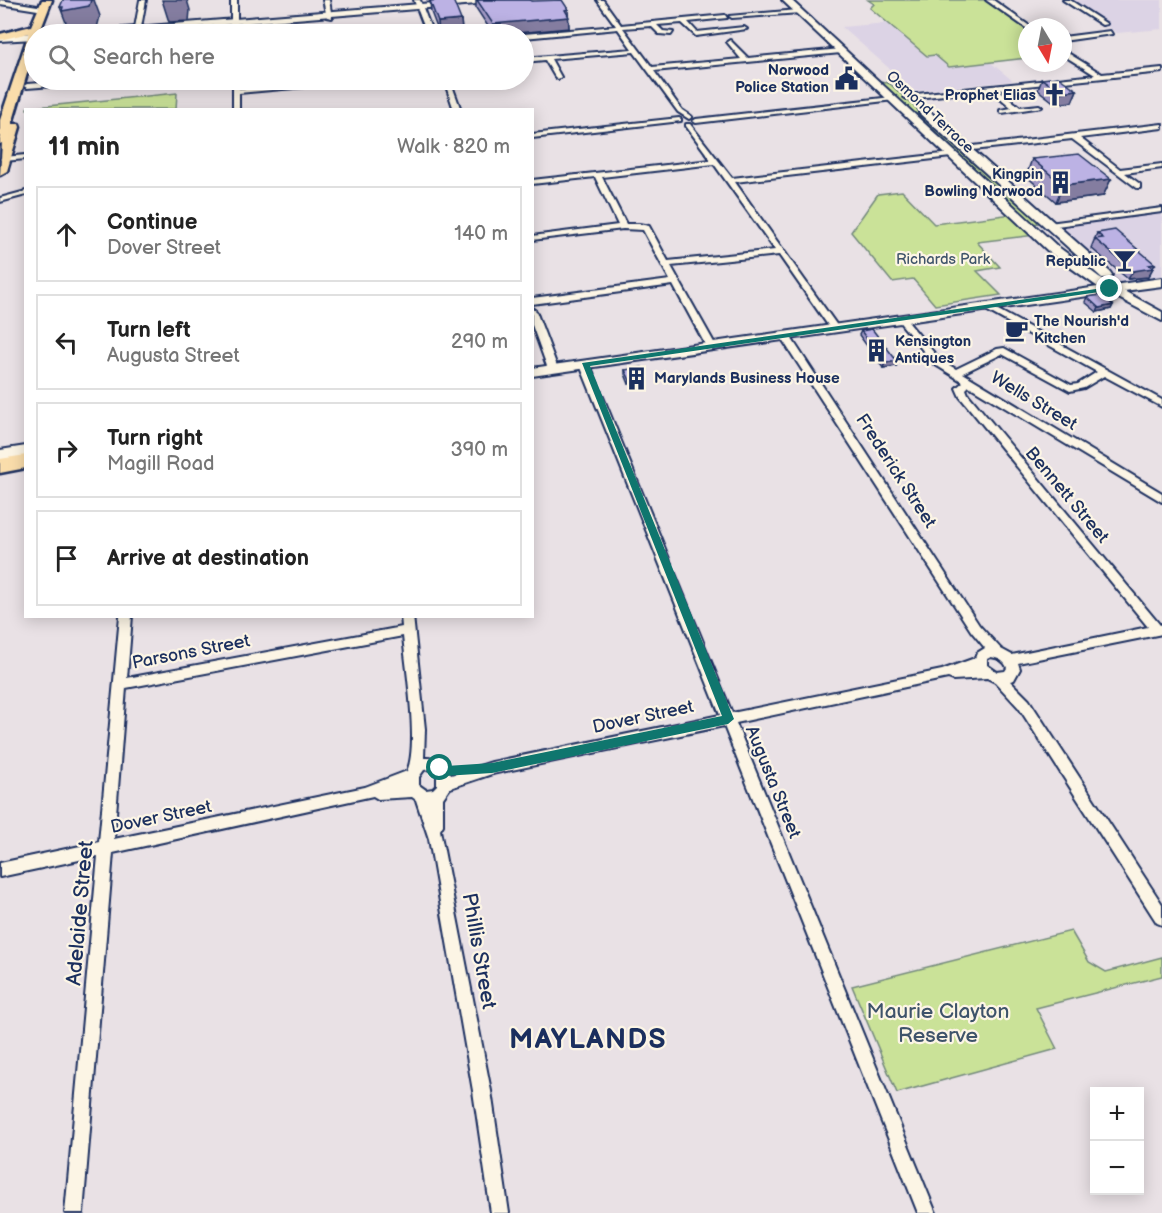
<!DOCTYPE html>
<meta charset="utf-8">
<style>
:root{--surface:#fff;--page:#f2f2f2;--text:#222;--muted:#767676;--line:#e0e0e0}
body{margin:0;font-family:"Balsamiq Sans",sans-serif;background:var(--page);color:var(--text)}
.controls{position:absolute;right:18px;bottom:18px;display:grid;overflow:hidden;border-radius:0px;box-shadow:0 3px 15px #0003}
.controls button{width:54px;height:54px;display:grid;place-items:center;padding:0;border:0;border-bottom:2px solid var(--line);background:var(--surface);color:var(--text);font:30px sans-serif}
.compass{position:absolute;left:1018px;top:18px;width:54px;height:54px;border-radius:50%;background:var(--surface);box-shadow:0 3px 15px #0003;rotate:170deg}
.stop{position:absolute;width:18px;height:18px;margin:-14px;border:4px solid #0f766e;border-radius:50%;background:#fff}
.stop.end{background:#0f766e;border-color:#fff;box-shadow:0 2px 6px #0008}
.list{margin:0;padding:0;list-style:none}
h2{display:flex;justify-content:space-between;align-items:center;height:78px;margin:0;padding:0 24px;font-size:26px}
h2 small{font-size:20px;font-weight:400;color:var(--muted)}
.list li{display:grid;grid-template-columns:39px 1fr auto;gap:18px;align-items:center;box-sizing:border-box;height:96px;margin:0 12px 12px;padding:0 12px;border:2px solid var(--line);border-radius:0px}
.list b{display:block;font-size:22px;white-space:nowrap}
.list p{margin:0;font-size:20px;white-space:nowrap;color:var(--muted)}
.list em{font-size:20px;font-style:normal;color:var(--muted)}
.icon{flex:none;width:33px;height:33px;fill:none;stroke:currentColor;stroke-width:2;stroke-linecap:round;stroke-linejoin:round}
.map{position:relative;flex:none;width:1162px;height:1213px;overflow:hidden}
.search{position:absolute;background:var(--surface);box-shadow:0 3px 15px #0003;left:24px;top:24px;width:510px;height:66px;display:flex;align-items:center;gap:15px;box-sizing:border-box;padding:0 21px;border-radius:33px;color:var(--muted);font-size:22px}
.panel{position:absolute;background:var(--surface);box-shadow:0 3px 15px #0003;left:24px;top:108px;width:510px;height:510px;border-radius:0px}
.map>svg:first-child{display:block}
</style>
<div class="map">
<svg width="1162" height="1213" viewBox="0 0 1162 1213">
<rect width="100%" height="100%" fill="#e9e1e5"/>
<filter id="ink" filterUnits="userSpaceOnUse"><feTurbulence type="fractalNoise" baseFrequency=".0167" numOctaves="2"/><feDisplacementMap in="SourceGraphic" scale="12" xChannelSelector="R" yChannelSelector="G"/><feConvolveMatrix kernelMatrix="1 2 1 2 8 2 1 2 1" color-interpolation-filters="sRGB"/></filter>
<g filter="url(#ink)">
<g fill="#dcd3e5">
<path d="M1066,0H1162V29L1117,33Z"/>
<path d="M887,23L927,56L935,55L949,67L990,62L1013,81L915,91L842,27Z"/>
<path d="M1162,210V282L1125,287L1110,277L1049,225Z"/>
</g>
<g fill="#cae298" stroke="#72887b" stroke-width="1.5">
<path d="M868,0H987L1027,29V58L949,67L935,55L927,56L870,8L874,4Z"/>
<path d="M875,79L890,84L1040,223L1032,224Z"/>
<path d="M177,93L176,109H27V108Z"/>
<path d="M902,191L934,224L1013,214L1036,235L977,242L1000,267L977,271L1001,295L935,305L913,279L892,282L851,232L878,194Z"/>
<path d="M1071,931L1089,962L1106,972L1162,957V976L1036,1008L1057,1049L897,1093L852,986Z"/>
</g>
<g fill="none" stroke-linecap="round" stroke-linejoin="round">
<defs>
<g id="street">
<path d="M0,0L44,7L47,9L44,11L0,4Z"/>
<path d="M140,0H146L140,33L136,34L134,33Z"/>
<rect x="231" y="0" width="6" height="34"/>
<path d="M323,0H329L332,18L327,17Z"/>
<path d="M414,0H420L433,34H427Z"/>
<path d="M597,0H603L621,25L725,15L727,18L688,22L697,32L744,27L747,29L696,36L682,23L657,25L663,31L673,32L671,35L659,34L651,26L623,28L652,67L741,59L727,42L730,40L748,58L841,49L844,51L841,53L654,71L682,110L691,116L692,117L689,119L678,112L634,52L551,59L561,77L558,79L555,77L545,60L524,62V58L632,49L618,29L524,38V34L616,26Z"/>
<path d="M986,0H993L1031,27L1026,28Z"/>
<path d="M1063,0H1070L1107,24L1102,25Z"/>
<path d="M798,10L800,13L732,18L729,16Z"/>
<path d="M1110,31L1112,34L1063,41V37Z"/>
<path d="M1063,50L1102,74L1162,68V72L998,89L1020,107L1039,105L1042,107L1002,113L1000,112V110L1012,108L991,90L907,99L904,97L907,95L1095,75L1063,55Z"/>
<path d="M86,80H108L105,82L27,88L24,86L27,84Z"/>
<path d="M233,80H239V89L344,80H363L360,82L239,93V110H233Z"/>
<path d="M444,80H450L461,110H454Z"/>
<path d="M892,97L894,98V100L696,123L693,121L696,119Z"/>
<path d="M679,118L681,119V121L532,138V134Z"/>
<path d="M686,124H690L732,178L951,153L955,155L951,157L735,182L838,327V331H832L779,255L671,266L716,346L711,349L706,346L673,285L532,304V298L670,280L643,230L623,229L532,240V236L618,225L595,177L532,184V180L711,160L686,126ZM714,164L775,250L668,261L649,226L639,224H626L602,177Z"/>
<path d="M1162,124V128L1080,138L1120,169L1162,164V168L1125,173L1140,184V188H1137L1072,139L964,151L960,149L964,147Z"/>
<path d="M26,155V159L4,161L0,159L4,157Z"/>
<path d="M26,191V195L0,202V198Z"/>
<path d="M1162,208V212L1049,227L1045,225L1049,223Z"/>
<path d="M987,304L1162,400V407L1104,376L1084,388L1070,391L1002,354L963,373L1162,493V502L969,386L966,389L968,394L1160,625L1162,624V634L1018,663L1020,669L1014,680L1010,681L1029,700L1162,904V925L1157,923L1019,708L995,682L987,678L953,680L948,678L736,723L936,1213H918L724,726L492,774L450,788L443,798V825L440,830L491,1091L509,1213H491L473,1091L429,839L416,800L412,797L378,799L373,796L113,853L83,1213H65L98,856L0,877V863L99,842L120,616H132L127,678L402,627L401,616H413L425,729L424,758C438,757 446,763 451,775L492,762L720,715L580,365L585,362L590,365L732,713L942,670L975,658L977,653L985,648L971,631L780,336L785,333L790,336L979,625L1001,649L1012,655L1148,627L960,397L956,388L963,382L934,364L897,319L901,316L904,317L940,360L956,369L997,349L1004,348L1071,385L1078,384L1097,372L984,309V305ZM403,636C406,667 419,746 407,771L365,787L114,839L126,688ZM991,657C998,658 1005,661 1007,668L1005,671L997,672L987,665V659ZM430,769L437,775V785L433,789L426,790L419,785V777L424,770Z"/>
<path d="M532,308L536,311L558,369L556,371H550L548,369L532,325Z"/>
</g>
<g id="secondary">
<path d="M470,0H505L501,2L113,34H83L87,31Z"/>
<path d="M782,0H791L1057,246L1099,277L1113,285L1162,278V286L1124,291L1162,312V321L1109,293L532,376V368L1098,287L1049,252Z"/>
<path d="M34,33L37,34H34V39L0,41V35Z"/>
<path d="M919,109H927L1110,272L1112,275L1110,278H1102L919,113Z"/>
<path d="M26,446V456L0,460V450Z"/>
</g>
<g id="highway">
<path d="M42,0H52L39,34H34V50L12,124H19L20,127L7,171L0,175L2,143L0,144V120L29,33L0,40V34L31,26Z"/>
<path d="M26,455V468L0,473V459Z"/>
</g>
</defs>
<use href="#street" stroke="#1b2f5e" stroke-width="4"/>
<use href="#secondary" stroke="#1b2f5e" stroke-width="4"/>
<use href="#highway" stroke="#1b2f5e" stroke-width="5"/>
<use href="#street" fill="#fcf5e5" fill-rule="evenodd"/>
<use href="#secondary" fill="#fcf5e5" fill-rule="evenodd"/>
<use href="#highway" fill="#faddab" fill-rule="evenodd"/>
</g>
<g fill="#a299c4" stroke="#1b2f5e" stroke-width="1.5">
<path d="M476,0H530L568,15L569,28L506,34H493L476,8Z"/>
<path d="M430,1L461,20L462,31L439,33L431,12Z"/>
<path d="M1042,79L1077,90L1072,102L1056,104L1038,90Z"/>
<path d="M1032,159L1111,179L1103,196L1056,202L1026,176Z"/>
<path d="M1097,233L1155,264L1148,277L1128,279L1091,248Z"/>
<path d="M1087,297L1113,305L1111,309L1097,312L1085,302Z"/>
<path d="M861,331L896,366L883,368L859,335Z"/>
<path d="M625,370L646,377V382L629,384L625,374Z"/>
</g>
<g fill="#847da0" stroke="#1b2f5e" stroke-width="1.5">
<path d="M91,0H94L100,16L97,28L70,33L60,7Z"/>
<path d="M162,0H187L190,10L189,21L169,22Z"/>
<path d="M568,9L569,28L506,34H494L493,24Z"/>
<path d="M461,20L462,31L439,33L438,22Z"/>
<path d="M1077,90L1072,102L1056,104L1061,92Z"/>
<path d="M1111,179L1103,196L1056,202L1063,185Z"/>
<path d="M1155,264L1148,277L1128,279L1133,271L1149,265Z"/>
<path d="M1113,305L1111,309L1097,312L1099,308Z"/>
<path d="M897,361L896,366L883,368L885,363Z"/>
<path d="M646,377V382L629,384L630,380Z"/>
</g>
<g fill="#bcb2e4" stroke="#1b2f5e" stroke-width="1.5">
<path d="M63,0H91L89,6L62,11L63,7H60Z"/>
<path d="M439,0H453L461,20L438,22L430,1Z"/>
<path d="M477,0H530L531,1L562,0L568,9L565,10L569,17L493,24Z"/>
<path d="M1058,77L1077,90L1061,92L1042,79Z"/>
<path d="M1079,154L1111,179L1063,185L1032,159Z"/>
<path d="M1115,230L1155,264L1149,265L1153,268L1133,271L1095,239L1103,238L1097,233Z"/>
<path d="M1101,295L1113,305L1099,308L1087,297Z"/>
<path d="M872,329L897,361L885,363L861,331Z"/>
<path d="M642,367L646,377L630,380L625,370Z"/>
</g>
</g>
<path fill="#0f766e" d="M1110,287L1113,290L590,366L734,719L728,724L492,773L444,776L434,768L440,763L446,766L492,763L722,716L582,363Z"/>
<defs>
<symbol id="civic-bare" viewBox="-9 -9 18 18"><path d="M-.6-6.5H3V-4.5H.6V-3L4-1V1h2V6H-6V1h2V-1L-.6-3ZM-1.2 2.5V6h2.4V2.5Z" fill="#1b2f5e" stroke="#fcf5e5" stroke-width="2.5" paint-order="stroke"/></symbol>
<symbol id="church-bare" viewBox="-9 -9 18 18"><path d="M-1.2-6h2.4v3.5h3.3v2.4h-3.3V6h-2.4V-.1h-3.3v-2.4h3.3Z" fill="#1b2f5e" stroke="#fcf5e5" stroke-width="2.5" paint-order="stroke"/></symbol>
<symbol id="building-bare" viewBox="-9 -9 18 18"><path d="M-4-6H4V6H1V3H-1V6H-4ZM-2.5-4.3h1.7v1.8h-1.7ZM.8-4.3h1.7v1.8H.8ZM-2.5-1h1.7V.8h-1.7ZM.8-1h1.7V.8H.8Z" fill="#1b2f5e" stroke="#fcf5e5" stroke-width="2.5" paint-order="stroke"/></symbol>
<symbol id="bar-bare" viewBox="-9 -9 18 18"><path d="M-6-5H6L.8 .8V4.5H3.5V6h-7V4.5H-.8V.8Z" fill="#1b2f5e" stroke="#fcf5e5" stroke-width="2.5" paint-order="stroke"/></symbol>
<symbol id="cafe-bare" viewBox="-9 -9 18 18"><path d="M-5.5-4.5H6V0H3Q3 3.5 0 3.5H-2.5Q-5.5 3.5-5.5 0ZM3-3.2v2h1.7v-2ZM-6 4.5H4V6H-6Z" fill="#1b2f5e" stroke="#fcf5e5" stroke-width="2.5" paint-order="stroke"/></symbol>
</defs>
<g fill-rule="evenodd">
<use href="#civic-bare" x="830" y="62" width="33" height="33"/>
<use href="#church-bare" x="1038" y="78" width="33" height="33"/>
<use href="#building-bare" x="1044" y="166" width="33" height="33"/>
<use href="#bar-bare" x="1108" y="244" width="33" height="33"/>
<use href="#cafe-bare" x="1000" y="314" width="33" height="33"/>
<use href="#building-bare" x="860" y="334" width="33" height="33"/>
<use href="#building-bare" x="620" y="362" width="33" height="33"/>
</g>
<g text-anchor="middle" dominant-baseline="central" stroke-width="4.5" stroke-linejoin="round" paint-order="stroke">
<g font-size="15" font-weight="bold" fill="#1b2f5e" stroke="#fcf5e5" text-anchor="end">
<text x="829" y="70">Norwood<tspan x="829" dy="17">Police Station</tspan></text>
<text x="1036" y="95">Prophet Elias</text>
<text x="1043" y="174">Kingpin<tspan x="1043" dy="17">Bowling Norwood</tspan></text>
<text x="1106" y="261">Republic</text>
<text x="1034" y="321" text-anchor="start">The Nourish'd<tspan x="1034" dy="17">Kitchen</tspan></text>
<text x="895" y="341" text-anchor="start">Kensington<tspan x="895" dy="17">Antiques</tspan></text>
<text x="654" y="378" text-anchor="start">Marylands Business House</text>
</g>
<g font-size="15" fill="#1b2f5e" stroke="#fcf5e5">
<text transform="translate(930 112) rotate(43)">Osmond Terrace</text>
</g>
<g font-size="15" fill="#3e536a" stroke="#fcf5e5">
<text x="943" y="259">Richards Park</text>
</g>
<g font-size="18" fill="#1b2f5e" stroke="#fcf5e5">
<text transform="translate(1034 401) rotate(31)">Wells Street</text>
<text transform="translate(896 471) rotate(57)">Frederick Street</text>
<text transform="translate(1067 495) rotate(50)">Bennett Street</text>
<text transform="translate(191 652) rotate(-11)">Parsons Street</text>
<text transform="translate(643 717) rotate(-12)">Dover Street</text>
<text transform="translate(773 782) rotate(68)">Augusta Street</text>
<text transform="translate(161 817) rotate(-12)">Dover Street</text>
</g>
<g font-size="21" fill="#1b2f5e" stroke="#fcf5e5">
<text transform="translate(80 913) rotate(-85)">Adelaide Street</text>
<text transform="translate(479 951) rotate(80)">Phillis Street</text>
</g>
<g font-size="21" fill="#3e536a" stroke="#fcf5e5">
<text x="938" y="1011">Maurie Clayton<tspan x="938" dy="24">Reserve</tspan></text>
</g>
<g font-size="28" font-weight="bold" letter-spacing="1.5" fill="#1b2f5e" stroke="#fcf5e5">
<text x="588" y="1039">MAYLANDS</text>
</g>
</g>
</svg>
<div class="controls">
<button>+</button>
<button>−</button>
</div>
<svg class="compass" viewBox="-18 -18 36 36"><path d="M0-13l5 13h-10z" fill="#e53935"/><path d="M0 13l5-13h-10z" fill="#767676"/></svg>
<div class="stop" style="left:440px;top:768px"></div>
<div class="stop end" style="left:1110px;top:289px"></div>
<div class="search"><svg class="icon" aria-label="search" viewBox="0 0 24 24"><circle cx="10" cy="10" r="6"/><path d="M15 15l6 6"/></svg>Search here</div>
<section class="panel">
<h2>11 min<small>Walk · 820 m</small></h2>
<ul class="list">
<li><svg class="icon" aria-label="ahead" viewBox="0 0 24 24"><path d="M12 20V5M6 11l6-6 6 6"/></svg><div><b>Continue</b><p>Dover Street</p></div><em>140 m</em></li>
<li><svg class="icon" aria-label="left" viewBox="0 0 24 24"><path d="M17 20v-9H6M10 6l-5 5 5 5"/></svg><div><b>Turn left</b><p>Augusta Street</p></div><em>290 m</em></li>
<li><svg class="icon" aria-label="right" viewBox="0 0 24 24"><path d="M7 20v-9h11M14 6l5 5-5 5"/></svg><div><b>Turn right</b><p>Magill Road</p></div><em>390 m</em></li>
<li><svg class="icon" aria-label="arrive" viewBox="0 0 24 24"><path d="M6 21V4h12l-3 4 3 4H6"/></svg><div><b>Arrive at destination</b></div></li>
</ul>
</section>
</div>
